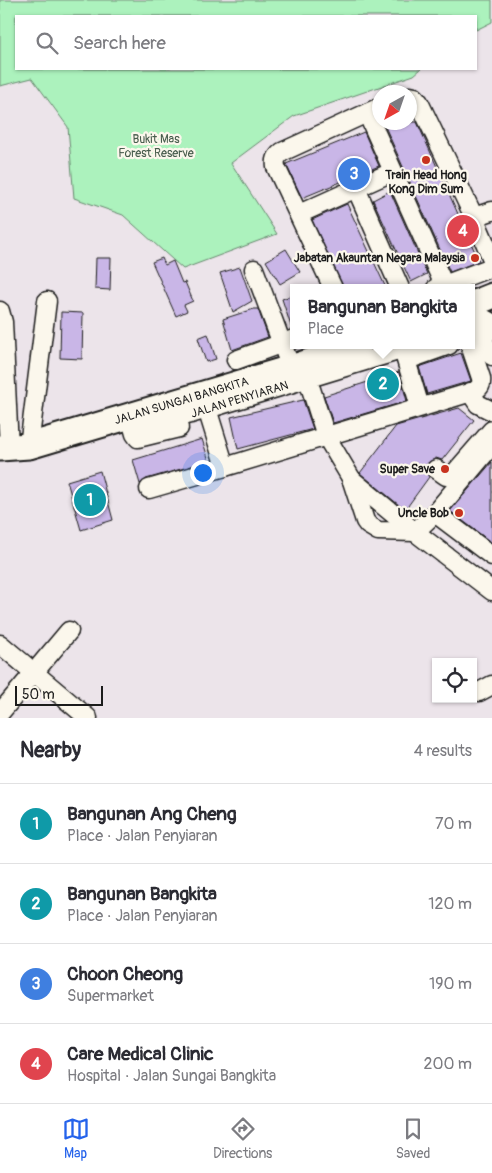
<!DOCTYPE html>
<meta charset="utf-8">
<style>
:root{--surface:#fff;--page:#f2f2f3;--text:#2b2b33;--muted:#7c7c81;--line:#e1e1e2;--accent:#2563eb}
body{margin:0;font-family:Pangolin,sans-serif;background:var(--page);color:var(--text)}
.controls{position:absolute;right:15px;bottom:15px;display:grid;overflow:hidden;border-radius:0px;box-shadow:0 1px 4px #0004}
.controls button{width:45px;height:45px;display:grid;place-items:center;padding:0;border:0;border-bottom:1px solid var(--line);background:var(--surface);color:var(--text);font:25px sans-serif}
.compass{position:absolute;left:372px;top:85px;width:45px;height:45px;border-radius:50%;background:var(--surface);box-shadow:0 1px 4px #0004;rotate:220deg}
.scale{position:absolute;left:15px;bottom:12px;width:88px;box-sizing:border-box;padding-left:5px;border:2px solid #1c1c1c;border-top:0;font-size:14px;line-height:18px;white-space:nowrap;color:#1c1c1c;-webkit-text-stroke:4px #fbf7ec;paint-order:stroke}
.you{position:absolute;left:202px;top:472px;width:18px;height:18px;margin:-12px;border:4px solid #fff;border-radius:50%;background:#1a73e8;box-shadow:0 0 0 8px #1a73e833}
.badge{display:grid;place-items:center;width:32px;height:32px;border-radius:50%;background:var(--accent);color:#fff;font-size:16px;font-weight:700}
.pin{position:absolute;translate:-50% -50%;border:2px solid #fff;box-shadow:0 1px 5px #0006}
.popup{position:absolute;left:290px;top:284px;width:185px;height:65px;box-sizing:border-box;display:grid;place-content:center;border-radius:0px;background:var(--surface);filter:drop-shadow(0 1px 4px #0005);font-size:16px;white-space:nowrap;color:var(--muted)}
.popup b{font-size:19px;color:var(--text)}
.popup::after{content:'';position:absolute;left:50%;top:100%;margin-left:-10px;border:10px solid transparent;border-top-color:var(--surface)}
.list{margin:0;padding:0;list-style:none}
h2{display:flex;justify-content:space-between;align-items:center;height:65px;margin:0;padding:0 20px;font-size:21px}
h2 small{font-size:16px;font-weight:400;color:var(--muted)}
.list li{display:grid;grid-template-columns:32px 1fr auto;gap:15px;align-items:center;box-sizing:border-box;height:80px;padding:0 20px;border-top:1px solid var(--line)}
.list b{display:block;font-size:19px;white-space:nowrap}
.list p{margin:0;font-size:16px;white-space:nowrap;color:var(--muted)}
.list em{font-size:16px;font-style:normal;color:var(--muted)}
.icon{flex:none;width:28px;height:28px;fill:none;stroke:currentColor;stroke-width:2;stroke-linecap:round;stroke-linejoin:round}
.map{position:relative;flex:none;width:492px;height:718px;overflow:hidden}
.search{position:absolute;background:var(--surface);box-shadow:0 1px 4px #0004;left:15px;right:15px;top:15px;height:55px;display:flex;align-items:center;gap:12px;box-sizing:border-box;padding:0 18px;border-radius:0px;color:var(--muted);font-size:19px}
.sheet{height:385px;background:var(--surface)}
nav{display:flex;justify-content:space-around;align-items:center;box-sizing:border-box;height:70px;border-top:1px solid var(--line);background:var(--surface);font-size:14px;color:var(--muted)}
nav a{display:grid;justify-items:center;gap:2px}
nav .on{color:var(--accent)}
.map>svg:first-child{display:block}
</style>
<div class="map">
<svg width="492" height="718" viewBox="0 0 492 718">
<rect width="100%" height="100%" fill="#ece4ea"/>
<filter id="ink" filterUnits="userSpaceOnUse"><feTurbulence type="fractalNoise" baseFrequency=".02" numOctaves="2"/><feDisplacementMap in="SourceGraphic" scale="10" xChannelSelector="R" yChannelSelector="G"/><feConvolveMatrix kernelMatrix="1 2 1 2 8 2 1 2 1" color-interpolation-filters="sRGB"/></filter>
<g filter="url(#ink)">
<path fill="#acf2bd" stroke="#64876c" d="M0,0H492V22L476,30V16H16V69H421L414,75L294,116L231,163L277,234L183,269L123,215L74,198L68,127L32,78L0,86Z"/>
<g fill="#c9b6e7" stroke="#1c1c1c">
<path d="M383,122H417L479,261L450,272Z"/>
<path d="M364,132L379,166L302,198L286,164Z"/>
<path d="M390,191L427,274L411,282L373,200Z"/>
<path d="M347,204L386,288H343L312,220Z"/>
<path d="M286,249L300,272L280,284L266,261Z"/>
<path d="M96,258H111L110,290L95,289Z"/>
<path d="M162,258L165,265L173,261L182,283L185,282L193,301L184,305L187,311L176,316L152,262Z"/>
<path d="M240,267L252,301L233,312L220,273Z"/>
<path d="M294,295V329H292L282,299Z"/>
<path d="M254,309H258L268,337L232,350L223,319Z"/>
<path d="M61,312L83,313L82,359L60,358Z"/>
<path d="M208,334L216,359L206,362L198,338Z"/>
<path d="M461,353L471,381L427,394L419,367Z"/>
<path d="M399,372L407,401L333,423L324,396Z"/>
<path d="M303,400L313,429L238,449L231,417Z"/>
<path d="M459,408L474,420L442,460L436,458L428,463L425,469L429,477L405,510L360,473L396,426Z"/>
<path d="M202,439L209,461L146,479L140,484L133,460Z"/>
<path d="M492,462V543L450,511Z"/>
<path d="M100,471L113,520L81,530L67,481Z"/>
</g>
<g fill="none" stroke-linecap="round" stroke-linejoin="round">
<defs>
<g id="minor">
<path d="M410,96L415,97L419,102L474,217L492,259"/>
<path d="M367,113L444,285"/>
<path d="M356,188L400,288"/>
<path d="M299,214L392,172"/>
<path d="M474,217L492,211"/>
<path d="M254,269L291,368"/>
<path d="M333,288L276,167C275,160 276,157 282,152L380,107"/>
<path d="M436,288L492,267"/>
<path d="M0,311L3,322L9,448"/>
<path d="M472,329L479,333L492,356"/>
<path d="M403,350L420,407"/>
<path d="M236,360L294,339"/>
<path d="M407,360L449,345"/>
<path d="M311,389L326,436L351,478L365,521L368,525L378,531L415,532L435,513L492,445"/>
<path d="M470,392L478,404L492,411"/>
<path d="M204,399L225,467L475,391C480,387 482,385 481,378L470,345"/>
<path d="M130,416L135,434L138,438L179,428"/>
<path id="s1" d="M133,426L191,414L418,345"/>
<path d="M29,446L47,301"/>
<path d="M436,469L446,476L453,475L492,430"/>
<path d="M351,479L415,532L492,591"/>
<path d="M149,489L225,467"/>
<path d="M435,513L492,556"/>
<path d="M0,644L88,718"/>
<path d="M479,692L492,685"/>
<path d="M0,713L69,631"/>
</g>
<g id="highway">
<path d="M472,304L492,296"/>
<path d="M472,316L492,327"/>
<path id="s2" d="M0,448L29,446L291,368L359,345"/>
</g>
</defs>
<use href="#minor" stroke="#1c1c1c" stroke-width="21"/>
<use href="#highway" stroke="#1c1c1c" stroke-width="29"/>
<use href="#minor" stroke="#fbf7ec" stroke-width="18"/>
<use href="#highway" stroke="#fbf7ec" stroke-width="25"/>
</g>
</g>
<g fill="#c8321e" stroke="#fbf7ec" stroke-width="2">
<circle cx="426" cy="160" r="5"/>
<circle cx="475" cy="258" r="5"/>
<circle cx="445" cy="469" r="5"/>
<circle cx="459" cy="513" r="5"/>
</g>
<g text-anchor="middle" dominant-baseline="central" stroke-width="4.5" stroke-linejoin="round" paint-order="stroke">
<g font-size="12" fill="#475c4c" stroke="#fbf7ec">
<text x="156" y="139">Bukit Mas<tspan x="156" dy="14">Forest Reserve</tspan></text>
</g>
<g font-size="12" font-weight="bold" fill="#1c1c1c" stroke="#fbf7ec" text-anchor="end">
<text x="426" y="175" text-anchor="middle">Train Head Hong<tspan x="426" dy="14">Kong Dim Sum</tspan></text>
<text x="465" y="258">Jabatan Akauntan Negara Malaysia</text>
<text x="435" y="469">Super Save</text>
<text x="449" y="513">Uncle Bob</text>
</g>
<g font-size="12" fill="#1c1c1c" stroke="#fbf7ec">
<text stroke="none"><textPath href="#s1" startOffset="110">JALAN PENYIARAN</textPath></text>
<text stroke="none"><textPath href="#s2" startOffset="188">JALAN SUNGAI BANGKITA</textPath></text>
</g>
</g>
</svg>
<div class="controls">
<button><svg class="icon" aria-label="locate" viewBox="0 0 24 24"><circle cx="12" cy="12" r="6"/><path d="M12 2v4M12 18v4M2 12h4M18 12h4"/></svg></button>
</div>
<svg class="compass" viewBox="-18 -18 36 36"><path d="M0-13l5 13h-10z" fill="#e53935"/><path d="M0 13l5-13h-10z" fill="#7c7c81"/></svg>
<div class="scale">50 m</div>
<div class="you"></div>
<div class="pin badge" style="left:90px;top:500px;background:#0f9aa8">1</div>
<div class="pin badge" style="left:383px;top:384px;background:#0f9aa8">2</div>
<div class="popup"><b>Bangunan Bangkita</b>Place</div>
<div class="pin badge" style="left:354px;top:174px;background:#3f7fe0">3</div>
<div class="pin badge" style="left:463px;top:231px;background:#e0444e">4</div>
<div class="search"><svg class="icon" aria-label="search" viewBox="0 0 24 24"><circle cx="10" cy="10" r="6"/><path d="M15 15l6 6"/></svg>Search here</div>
</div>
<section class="sheet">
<h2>Nearby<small>4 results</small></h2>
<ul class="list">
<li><span class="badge" style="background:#0f9aa8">1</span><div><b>Bangunan Ang Cheng</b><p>Place · Jalan Penyiaran</p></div><em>70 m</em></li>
<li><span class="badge" style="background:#0f9aa8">2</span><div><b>Bangunan Bangkita</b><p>Place · Jalan Penyiaran</p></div><em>120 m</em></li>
<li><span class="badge" style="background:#3f7fe0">3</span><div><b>Choon Cheong</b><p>Supermarket</p></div><em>190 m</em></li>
<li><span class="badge" style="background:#e0444e">4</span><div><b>Care Medical Clinic</b><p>Hospital · Jalan Sungai Bangkita</p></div><em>200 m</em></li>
</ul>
</section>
<nav>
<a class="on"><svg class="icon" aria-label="map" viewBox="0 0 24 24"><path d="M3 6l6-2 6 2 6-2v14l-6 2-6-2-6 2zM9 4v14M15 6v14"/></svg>Map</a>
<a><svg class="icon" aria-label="directions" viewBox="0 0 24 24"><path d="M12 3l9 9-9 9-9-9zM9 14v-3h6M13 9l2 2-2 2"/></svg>Directions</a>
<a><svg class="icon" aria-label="saved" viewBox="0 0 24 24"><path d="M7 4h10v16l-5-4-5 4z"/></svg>Saved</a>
</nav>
